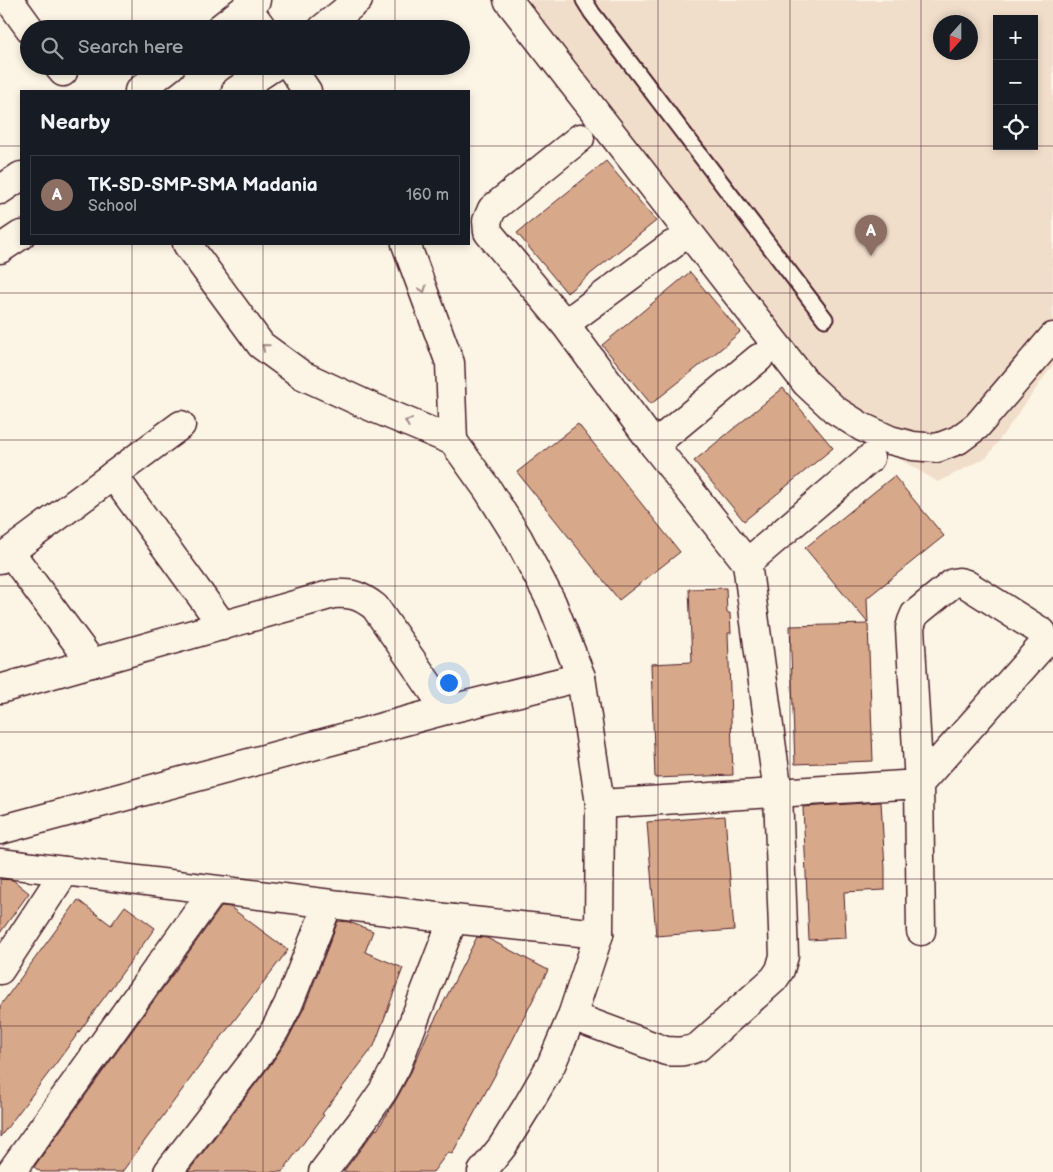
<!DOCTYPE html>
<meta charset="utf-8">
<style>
:root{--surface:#171b24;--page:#20242c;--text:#f1f3f6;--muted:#9ea1a6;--line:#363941;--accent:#b45309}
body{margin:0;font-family:"Balsamiq Sans",sans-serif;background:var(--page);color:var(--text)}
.controls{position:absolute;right:15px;top:15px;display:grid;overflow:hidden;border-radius:0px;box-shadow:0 2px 8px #0003}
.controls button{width:45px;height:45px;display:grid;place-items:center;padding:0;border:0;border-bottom:1px solid var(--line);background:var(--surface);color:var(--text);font:25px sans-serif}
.compass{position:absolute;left:933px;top:15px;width:45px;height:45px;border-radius:50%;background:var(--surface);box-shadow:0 2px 8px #0003;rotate:201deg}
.you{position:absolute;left:448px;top:682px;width:18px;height:18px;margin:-12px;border:4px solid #fff;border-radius:50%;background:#1a73e8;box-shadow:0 0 0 8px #1a73e833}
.badge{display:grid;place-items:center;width:32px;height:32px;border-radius:50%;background:var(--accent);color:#fff;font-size:16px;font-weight:700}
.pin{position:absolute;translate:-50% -41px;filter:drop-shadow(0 1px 2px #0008)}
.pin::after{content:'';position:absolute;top:26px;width:18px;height:15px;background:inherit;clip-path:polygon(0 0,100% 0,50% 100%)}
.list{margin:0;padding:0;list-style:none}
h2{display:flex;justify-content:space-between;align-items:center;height:65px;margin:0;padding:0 20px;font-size:21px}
h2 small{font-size:16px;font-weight:400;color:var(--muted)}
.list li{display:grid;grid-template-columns:32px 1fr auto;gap:15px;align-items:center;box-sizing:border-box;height:80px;margin:0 10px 10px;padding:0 10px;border:1px solid var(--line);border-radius:0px}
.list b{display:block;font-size:19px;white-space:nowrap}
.list p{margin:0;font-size:16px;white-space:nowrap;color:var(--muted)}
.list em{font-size:16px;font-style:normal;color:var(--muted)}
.icon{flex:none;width:28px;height:28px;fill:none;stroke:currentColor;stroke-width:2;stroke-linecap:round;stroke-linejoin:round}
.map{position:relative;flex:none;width:1053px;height:1172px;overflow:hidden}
.search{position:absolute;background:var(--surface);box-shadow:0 2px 8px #0003;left:20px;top:20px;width:450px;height:55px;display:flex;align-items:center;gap:12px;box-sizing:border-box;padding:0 18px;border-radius:28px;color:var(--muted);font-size:19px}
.panel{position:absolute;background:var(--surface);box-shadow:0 2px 8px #0003;left:20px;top:90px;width:450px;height:155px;border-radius:0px}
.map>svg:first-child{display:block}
</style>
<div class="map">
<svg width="1053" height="1172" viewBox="0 0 1053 1172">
<rect width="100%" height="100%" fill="#fcf5e5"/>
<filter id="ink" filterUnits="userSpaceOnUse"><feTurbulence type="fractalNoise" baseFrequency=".02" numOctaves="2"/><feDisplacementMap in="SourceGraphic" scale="10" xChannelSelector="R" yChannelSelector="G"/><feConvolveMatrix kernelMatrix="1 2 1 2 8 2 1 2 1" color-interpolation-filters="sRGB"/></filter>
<g filter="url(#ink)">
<path fill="#f1deca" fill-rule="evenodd" d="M491,0H1053V365L987,457L938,482L802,401ZM997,19H1034V146H997ZM940,22H970V52H940Z"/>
<g fill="#d8a88a" stroke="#4a1f2b">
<path d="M606,161L656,221L567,293L517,233Z"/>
<path d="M690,272L740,332L722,348L651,404L602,345Z"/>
<path d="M783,388L833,448L744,521L694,461Z"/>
<path d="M578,424L680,552L619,600L517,472Z"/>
<path d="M894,476L944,536L867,598L868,623L805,548Z"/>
<path d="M726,588L727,613H730L731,633H728L733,775L655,778L651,664L692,662L689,589Z"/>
<path d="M868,624L873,761L795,764L790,626Z"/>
<path d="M881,802L885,868V890L844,892L846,938L809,940L803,807Z"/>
<path d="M725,816L734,930L656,936L647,822Z"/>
<path d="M0,879L13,880L29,893L0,933Z"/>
<path d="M78,900L111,925L125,906L155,928L57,1062L0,1137V1006Z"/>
<path d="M222,906L230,907L288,950L207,1056L122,1172H41L34,1167Z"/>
<path d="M338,921L349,922L373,931L365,952L403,968L374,1046L322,1114L324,1115L282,1172H188L271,1064L288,1039L304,1008Z"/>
<path d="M477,937L487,938L548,970L495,1075L452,1154L448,1152L433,1172H343L376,1129L377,1130L397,1098L411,1072L427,1035Z"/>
</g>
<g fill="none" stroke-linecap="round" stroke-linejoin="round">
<defs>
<path id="lane" d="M584,0L592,13L825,319"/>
<g id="street">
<path d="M9,0L30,29"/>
<path d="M508,0L806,383L835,410L862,427L890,440L913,446L937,448L958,440L977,426L1053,337"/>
<path d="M247,7L263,29"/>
<path d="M219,29L256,0"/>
<path d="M322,29L358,0"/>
<path d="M58,66L63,72"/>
<path d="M290,66L307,91"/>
<path d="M139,91L171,66"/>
<path d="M236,91L274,66"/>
<path d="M0,190L21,176"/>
<path d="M187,244L261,345L302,375L367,405L453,441L488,490L518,538L552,603L581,677L600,804L599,934L572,1016L551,1065L528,1105L502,1147L482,1172"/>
<path d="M406,244L450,363L453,441"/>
<path d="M0,249L21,235"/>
<path d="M565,324L672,245"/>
<path d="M654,445L759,358"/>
<path d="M113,475L223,626"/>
<path d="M10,552L92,663"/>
<path d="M0,559L181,425"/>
<path d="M747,563L870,458"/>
<path d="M0,689L333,594C351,593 360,595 375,607L446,710"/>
<path d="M600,804L919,784L1042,646L1044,639L1042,632L966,584L959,582L953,583L915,614L912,621L910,628L919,784L921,931"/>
<path d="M0,830L446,710L581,677"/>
<path d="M0,863L453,919L599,934"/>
<path d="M0,970L65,871"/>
<path d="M572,1016L666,1051C678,1052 687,1052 698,1047L774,979L780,970L784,956L778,793L747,563L654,445L565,324L488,232L487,221L492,209L580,138"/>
<path d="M11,1172L214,890"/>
<path d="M168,1172L259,1054L275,1030L288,1005L328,904"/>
<path d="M323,1172L365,1117L383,1091L397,1065L453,919"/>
</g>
</defs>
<use href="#lane" stroke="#4a1f2b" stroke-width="19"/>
<use href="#street" stroke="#4a1f2b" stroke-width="31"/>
<use href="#lane" stroke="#fcf5e5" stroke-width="15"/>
<use href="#street" stroke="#fcf5e5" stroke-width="28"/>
</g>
<defs><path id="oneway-chevron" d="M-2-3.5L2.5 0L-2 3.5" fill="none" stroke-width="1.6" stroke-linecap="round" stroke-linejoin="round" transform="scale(1.25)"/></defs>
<g stroke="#a38a88">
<use href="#oneway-chevron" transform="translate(423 289) rotate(70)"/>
<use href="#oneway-chevron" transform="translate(265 347) rotate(-140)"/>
<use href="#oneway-chevron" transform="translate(408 422) rotate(-157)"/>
</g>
</g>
<path fill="none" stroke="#4a1f2b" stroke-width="1" stroke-opacity="0.55" d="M132,0V29M263,0V29M395,0V29M526,0V1172M658,0V1172M790,0V1172M921,0V1172M132,66V91M263,66V91M395,66V91M0,146H21M469,146H1053M132,244V1172M263,244V1172M395,244V1172M0,293H1053M0,440H1053M0,586H1053M0,732H1053M0,879H1053M0,1026H1053"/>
</svg>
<div class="controls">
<button>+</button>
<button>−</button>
<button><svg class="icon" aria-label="locate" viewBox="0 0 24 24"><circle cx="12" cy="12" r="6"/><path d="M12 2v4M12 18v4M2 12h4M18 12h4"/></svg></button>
</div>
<svg class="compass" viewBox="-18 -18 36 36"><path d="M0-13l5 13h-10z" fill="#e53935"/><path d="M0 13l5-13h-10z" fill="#9ea1a6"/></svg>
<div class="you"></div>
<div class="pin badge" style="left:871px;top:256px;background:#8d6e63">A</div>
<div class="search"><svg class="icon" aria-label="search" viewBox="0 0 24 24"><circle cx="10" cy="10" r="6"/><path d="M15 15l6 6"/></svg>Search here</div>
<section class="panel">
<h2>Nearby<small></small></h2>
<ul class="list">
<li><span class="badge" style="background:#8d6e63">A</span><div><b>TK-SD-SMP-SMA Madania</b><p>School</p></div><em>160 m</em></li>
</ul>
</section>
</div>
